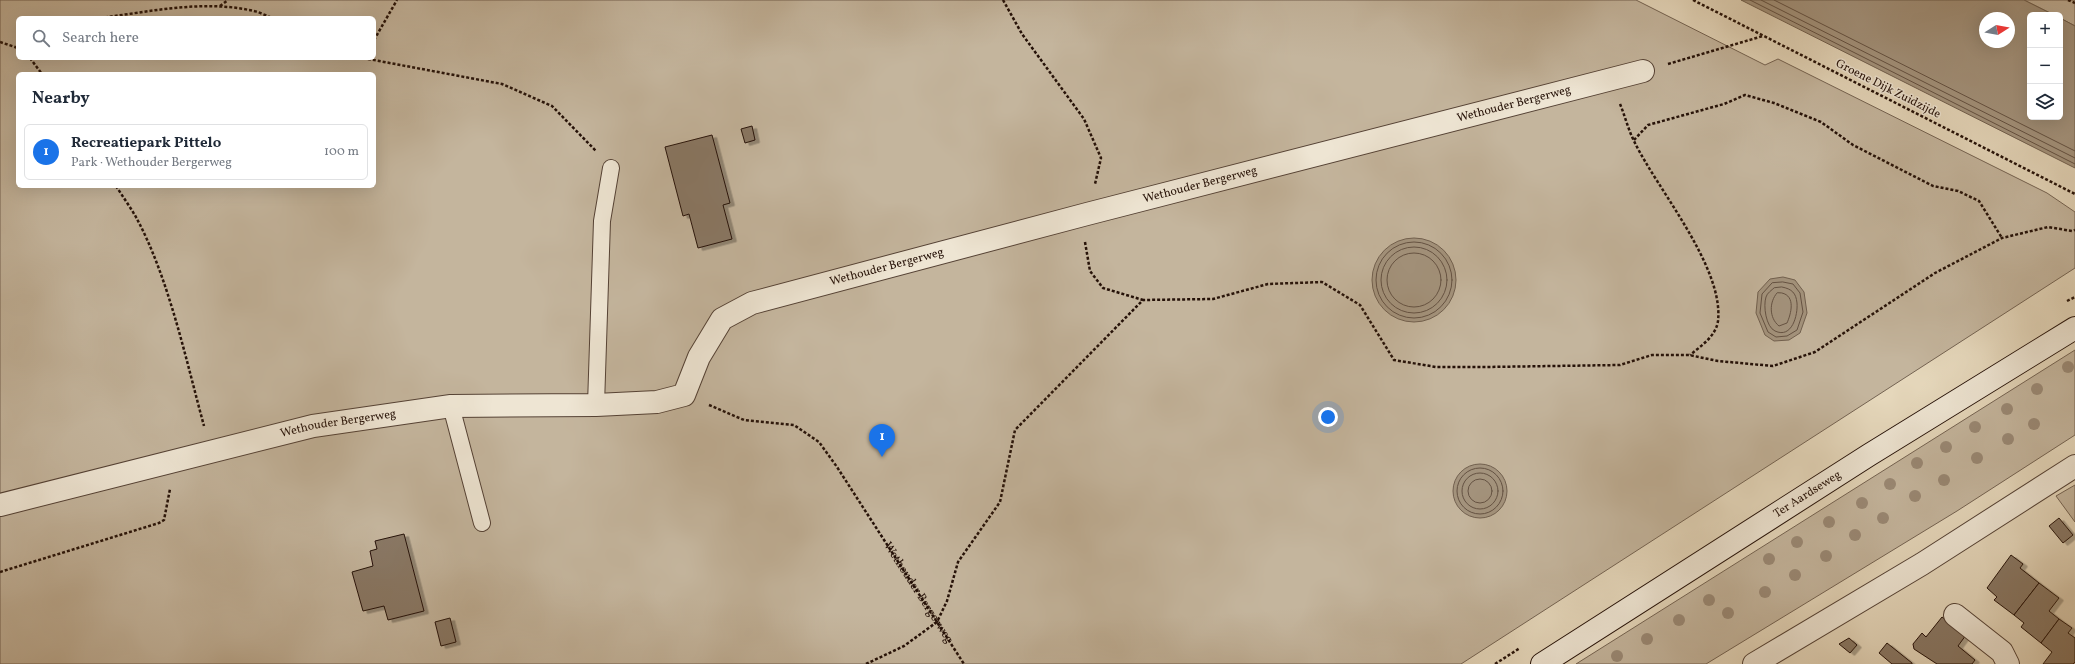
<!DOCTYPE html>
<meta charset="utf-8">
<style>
:root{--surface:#fff;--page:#f2f2f3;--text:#1f2937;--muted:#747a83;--line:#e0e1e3;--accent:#1a73e8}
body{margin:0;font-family:Vollkorn,serif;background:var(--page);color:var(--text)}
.controls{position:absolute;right:12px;top:12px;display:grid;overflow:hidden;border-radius:6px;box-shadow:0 4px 16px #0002}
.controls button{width:36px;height:36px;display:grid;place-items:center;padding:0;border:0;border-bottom:1px solid var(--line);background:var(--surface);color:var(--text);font:20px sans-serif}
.compass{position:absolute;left:1979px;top:12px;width:36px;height:36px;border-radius:50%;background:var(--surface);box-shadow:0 4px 16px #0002;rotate:79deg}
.you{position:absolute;left:1328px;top:417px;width:14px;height:14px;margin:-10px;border:3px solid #fff;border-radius:50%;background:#1a73e8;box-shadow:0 0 0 6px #1a73e833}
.badge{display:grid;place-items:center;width:26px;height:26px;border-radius:50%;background:var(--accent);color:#fff;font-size:13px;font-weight:700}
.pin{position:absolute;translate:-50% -33px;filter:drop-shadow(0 1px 2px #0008)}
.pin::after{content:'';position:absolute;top:21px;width:14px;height:12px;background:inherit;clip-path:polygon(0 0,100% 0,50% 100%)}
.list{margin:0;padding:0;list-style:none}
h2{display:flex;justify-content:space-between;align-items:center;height:52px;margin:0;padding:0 16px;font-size:17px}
h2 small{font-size:13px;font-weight:400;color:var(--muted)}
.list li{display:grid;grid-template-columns:26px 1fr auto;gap:12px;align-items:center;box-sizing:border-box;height:56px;margin:0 8px 8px;padding:0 8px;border:1px solid var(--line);border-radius:6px}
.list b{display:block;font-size:15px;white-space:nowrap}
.list p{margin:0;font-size:13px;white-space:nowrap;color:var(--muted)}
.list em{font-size:13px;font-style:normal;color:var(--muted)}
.icon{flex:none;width:22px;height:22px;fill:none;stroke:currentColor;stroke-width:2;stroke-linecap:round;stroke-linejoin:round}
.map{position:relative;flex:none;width:2075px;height:664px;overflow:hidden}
.search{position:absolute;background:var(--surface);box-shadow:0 4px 16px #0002;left:16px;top:16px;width:360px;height:44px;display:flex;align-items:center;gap:10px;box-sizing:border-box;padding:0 14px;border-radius:6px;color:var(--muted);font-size:15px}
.panel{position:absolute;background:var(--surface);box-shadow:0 4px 16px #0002;left:16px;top:72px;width:360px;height:116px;border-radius:6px}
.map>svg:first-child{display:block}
</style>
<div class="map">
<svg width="2075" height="664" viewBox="0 0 2075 664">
<defs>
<filter id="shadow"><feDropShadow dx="4.5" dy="2.5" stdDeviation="0" flood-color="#0004"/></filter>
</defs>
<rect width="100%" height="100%" fill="#e5d7bb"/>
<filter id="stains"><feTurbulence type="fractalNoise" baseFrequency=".005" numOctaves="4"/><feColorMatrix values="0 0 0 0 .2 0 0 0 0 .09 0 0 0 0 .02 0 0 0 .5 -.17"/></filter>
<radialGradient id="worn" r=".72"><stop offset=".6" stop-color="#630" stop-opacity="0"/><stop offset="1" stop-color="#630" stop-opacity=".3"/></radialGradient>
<g fill="#c4b59d" stroke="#746352" fill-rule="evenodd">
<path d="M0,0H1636L1765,65L1778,59L2047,193L2075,212V268L1461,664H0ZM18,18H374V58H18ZM18,74H374V186H18Z"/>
<path d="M2024,0H2075V26L2060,18V15H2054Z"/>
<path d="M2075,350V435L1957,511L1706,664H1576Z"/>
<path d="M2075,485V522L2056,496Z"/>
</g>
<g fill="#a4947e" stroke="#71604f" fill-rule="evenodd">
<path d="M1741,0H2024L2054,15H2030V117H2060V18L2075,26V168ZM1985,18H2009V42H1985Z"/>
<circle cx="1414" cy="280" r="42"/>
<path d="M1783,277L1795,280L1804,292L1807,313L1800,333L1789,340L1774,341L1765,335L1756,313L1758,292L1770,279Z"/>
<circle cx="1480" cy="491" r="27"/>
</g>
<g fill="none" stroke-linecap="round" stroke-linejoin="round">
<g stroke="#645243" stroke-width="1">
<path d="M1750,0L2075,164"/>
<path d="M1761,0L2075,158"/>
<path d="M1774,0L2075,151"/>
<circle cx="1414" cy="280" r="38"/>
<circle cx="1414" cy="280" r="33"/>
<circle cx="1414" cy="280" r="27"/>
<path d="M1783,282L1793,284L1800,293L1803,312L1797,330L1787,336L1776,337L1768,332L1760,313L1762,294L1772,283Z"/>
<path d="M1782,287C1792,289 1796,293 1797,303C1798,315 1792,339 1775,331C1766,327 1763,306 1766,297C1767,293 1772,290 1774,288Z"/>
<path d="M1782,293C1796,296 1791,314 1787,323L1779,326C1769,318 1769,302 1777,293Z"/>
<circle cx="1480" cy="491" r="23"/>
<circle cx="1480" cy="491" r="18"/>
<circle cx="1480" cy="491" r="12"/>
</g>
</g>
<g fill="#897865" stroke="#251108" filter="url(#shadow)">
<path d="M752,126L755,140L745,143L741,129Z"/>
<path d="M712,135L730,203L723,205L732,239L698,248L689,214L683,216L665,147Z"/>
<path d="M2059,518L2073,535L2063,543L2049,526Z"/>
<path d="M404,534L424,611L388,620L384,606L363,611L352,572L373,566L370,551L377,549L375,541Z"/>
<path d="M2011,555L2023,564L2020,568L2039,583L2014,615L1994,600L1997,597L1987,588Z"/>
<path d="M2039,583L2059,598L2049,611L2059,619L2041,643L2021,627L2024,623L2014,615Z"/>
<path d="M1942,617L1966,635L1958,646L1975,660L1972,664H1937L1914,649L1913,644L1922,633L1926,637Z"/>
<path d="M450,618L456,642L441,646L435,622Z"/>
<path d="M2059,619L2072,628L2068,633L2075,638V662L2073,664H2043L2052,652L2041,643Z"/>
<path d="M1849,638L1857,645L1850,653L1839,644Z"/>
<path d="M1887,643L1912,663V664H1892L1879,653Z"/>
</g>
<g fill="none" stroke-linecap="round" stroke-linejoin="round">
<defs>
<g id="lane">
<path d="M596,405L602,221L611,168"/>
<path d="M451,406L482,523"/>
</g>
<g id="street">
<path id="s2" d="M0,505L313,426L451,406L596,405L657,402L684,395L699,357L722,319L752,303L1087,214L1643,71"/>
<path d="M1955,615L2002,652L2008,664"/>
<path d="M1754,664L1922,564L2075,466"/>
</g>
<g id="secondary">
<path id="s3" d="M1542,664L1869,455L2075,328"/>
</g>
</defs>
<use href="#lane" stroke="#554235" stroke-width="18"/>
<use href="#street" stroke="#554235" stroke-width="24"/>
<use href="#secondary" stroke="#251108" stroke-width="24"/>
<g stroke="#251108" stroke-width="2.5" stroke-dasharray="3 2" stroke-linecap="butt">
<path d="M1003,0L1022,34L1084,119L1101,158L1095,184"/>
<path d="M1693,0L2075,194"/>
<path d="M2068,0L2075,3"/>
<path d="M220,6L228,0"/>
<path d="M100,18C148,12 201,0 249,10C257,11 265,15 272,18"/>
<path d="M374,40L397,0"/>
<path d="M0,42L18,48"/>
<path d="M30,58L42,74"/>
<path d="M363,58L502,84L552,106L596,151"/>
<path d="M1668,64L1763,36"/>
<path d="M1620,104C1625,116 1628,129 1634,141C1657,189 1724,267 1718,321C1716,336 1701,346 1690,355"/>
<path d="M1634,140L1648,125L1724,104L1745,95L1774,103L1821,122L1853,145L1933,186L1958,191L1979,201L2002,238"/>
<path d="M116,186C123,197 131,208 137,219C169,279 186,360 204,426"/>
<path d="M1085,242L1090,271L1103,288L1143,300"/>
<path d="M2067,301L2075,297"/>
<path id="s1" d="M709,405L744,420L794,425L819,442L837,467L964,664"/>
<path d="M0,572L159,523L164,520L170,489"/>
<path d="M866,664L904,646L937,622L947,601L958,562L1000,502L1015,430L1143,300L1213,299L1268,284L1322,282L1360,305L1394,360L1436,367H1486L1620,365L1652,355H1689L1718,361L1773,366L1815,352L1935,273L2002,238L2048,227L2072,231L2075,230"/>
<path d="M1495,664L1520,648"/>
</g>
<use href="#lane" stroke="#eee5d3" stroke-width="16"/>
<use href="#street" stroke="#eee5d3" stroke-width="22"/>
<use href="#secondary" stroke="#eee5d3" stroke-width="22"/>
</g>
<g fill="#9a8975">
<circle cx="2068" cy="367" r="6"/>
<circle cx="2037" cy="389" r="6"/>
<circle cx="2007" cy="409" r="6"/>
<circle cx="2034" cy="424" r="6"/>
<circle cx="1975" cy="427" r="6"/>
<circle cx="2008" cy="439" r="6"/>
<circle cx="1946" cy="447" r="6"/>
<circle cx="1977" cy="458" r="6"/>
<circle cx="1917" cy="463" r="6"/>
<circle cx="1944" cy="480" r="6"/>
<circle cx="1890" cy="484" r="6"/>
<circle cx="1915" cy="496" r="6"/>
<circle cx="1862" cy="503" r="6"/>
<circle cx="1883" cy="518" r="6"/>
<circle cx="1829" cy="522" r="6"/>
<circle cx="1855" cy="535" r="6"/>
<circle cx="1797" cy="542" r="6"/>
<circle cx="1826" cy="556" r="6"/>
<circle cx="1769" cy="559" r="6"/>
<circle cx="1795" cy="575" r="6"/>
<circle cx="1765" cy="592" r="6"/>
<circle cx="1709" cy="600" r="6"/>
<circle cx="1728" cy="613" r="6"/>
<circle cx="1679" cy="620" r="6"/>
<circle cx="1647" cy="639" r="6"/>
<circle cx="1617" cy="656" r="6"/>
</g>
<g text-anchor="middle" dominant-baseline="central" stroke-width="3" stroke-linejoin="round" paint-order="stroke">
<g font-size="12" fill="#251108" stroke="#eee5d3">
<text transform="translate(1888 89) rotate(27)">Groene Dijk Zuidzijde</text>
<text stroke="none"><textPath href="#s2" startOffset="1603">Wethouder Bergerweg</textPath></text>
<text stroke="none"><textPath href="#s2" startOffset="1279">Wethouder Bergerweg</textPath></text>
<text stroke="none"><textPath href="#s2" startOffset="955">Wethouder Bergerweg</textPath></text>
<text stroke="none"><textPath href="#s2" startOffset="348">Wethouder Bergerweg</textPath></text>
<text stroke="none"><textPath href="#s3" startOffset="315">Ter Aardseweg</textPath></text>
<text stroke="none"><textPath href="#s1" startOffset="299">Wethouder Bergerweg</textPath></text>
</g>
</g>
<rect width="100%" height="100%" filter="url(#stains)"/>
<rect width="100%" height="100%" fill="url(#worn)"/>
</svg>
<div class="controls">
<button>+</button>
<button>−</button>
<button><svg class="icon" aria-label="layers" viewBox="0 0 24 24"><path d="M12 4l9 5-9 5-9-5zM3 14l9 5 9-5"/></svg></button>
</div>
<svg class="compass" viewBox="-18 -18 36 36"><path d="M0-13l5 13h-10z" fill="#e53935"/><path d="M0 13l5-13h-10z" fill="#747a83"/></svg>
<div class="you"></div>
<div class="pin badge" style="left:882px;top:457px">1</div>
<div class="search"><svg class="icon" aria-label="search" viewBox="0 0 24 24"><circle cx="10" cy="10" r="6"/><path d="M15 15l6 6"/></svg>Search here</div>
<section class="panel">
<h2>Nearby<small></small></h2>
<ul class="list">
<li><span class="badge">1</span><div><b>Recreatiepark Pittelo</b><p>Park · Wethouder Bergerweg</p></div><em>100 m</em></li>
</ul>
</section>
</div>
